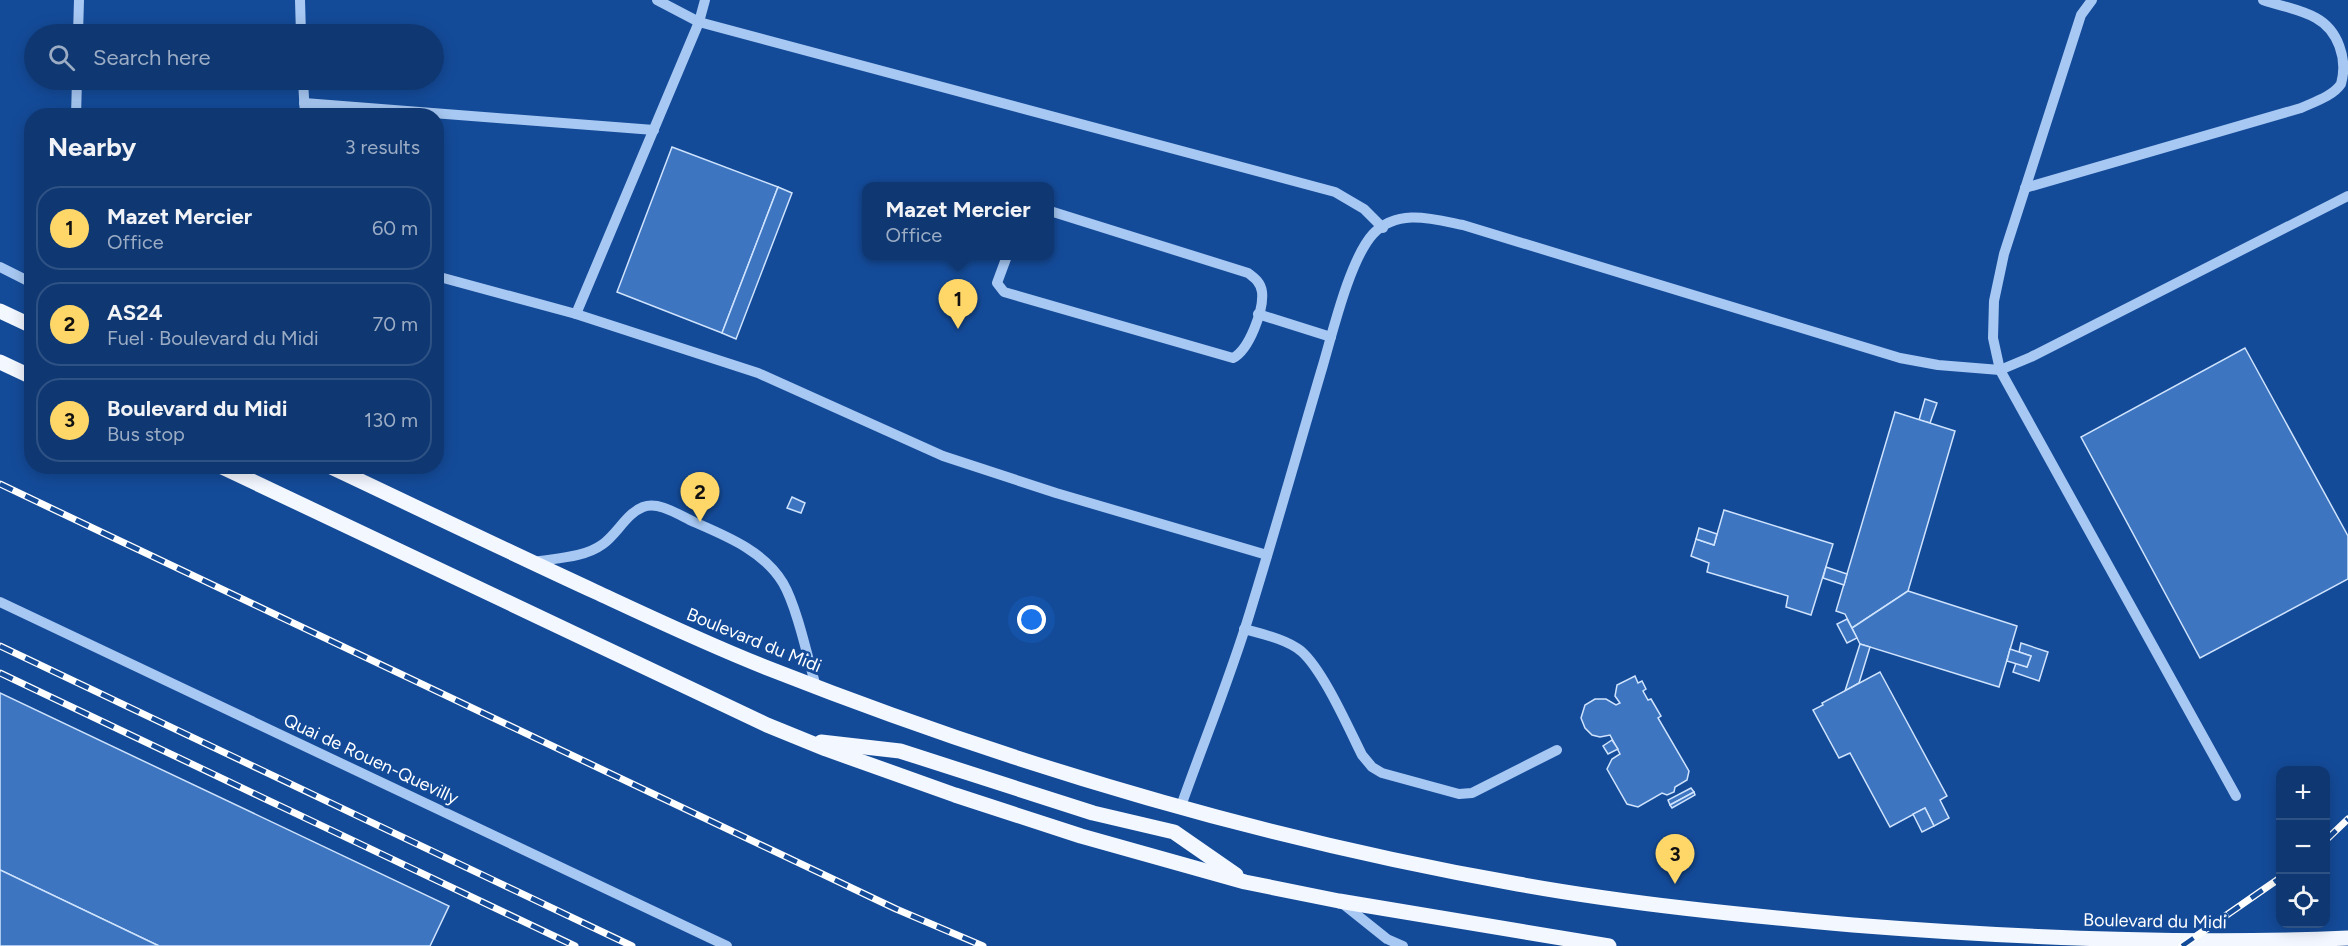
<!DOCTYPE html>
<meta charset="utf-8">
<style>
:root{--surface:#0f3873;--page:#183f78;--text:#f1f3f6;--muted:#9bacc4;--line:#2f5285;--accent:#ffd769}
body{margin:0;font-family:Figtree,sans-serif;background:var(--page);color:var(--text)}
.controls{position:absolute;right:18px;bottom:18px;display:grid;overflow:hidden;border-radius:12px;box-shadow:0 3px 15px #0003}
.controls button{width:54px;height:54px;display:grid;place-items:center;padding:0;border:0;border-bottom:2px solid var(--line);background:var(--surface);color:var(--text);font:30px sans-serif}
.you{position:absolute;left:1032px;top:620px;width:21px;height:21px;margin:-15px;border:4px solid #fff;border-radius:50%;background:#1a73e8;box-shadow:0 0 0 9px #1a73e833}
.badge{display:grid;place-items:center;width:39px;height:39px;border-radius:50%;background:var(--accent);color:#111;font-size:20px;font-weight:700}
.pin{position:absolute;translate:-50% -50px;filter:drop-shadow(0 2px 3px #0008)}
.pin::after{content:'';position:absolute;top:32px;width:21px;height:18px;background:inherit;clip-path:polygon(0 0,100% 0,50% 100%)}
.popup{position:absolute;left:862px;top:182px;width:192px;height:78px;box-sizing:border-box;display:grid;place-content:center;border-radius:12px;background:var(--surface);filter:drop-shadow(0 2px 4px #0005);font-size:20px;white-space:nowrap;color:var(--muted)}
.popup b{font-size:22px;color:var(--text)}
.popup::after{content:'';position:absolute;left:50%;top:100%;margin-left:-12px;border:12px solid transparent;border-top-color:var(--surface)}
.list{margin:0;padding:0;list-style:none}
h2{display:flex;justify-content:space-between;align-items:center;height:78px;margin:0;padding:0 24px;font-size:26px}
h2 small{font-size:20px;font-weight:400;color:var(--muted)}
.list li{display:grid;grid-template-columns:39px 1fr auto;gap:18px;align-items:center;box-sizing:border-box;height:84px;margin:0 12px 12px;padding:0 12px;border:2px solid var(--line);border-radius:24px}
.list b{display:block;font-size:22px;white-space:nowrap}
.list p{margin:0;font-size:20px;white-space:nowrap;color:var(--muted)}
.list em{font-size:20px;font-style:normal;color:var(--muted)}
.icon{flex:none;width:33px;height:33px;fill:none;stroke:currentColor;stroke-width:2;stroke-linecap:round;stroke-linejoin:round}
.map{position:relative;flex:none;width:2348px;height:946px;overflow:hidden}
.search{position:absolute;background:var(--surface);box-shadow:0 3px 15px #0003;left:24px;top:24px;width:420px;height:66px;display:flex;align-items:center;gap:15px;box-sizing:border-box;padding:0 21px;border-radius:33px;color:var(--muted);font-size:22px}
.panel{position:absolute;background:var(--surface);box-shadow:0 3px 15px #0003;left:24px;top:108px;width:420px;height:366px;border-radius:24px}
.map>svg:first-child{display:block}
</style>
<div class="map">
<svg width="2348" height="946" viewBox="0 0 2348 946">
<rect width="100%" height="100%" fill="#144b99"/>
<g fill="#3d75c1" stroke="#cfe3fd" stroke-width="1.5">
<path d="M672,147L778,187L722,333L617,292Z"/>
<path d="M778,187L792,193L736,339L722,333Z"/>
<path d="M2245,348L2348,536V579L2200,658L2081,437Z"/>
<path d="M1925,399L1937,403L1930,423L1919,420Z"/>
<path d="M1895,412L1955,431L1908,591L1852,628L1845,614L1836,611Z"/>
<path d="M792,497L805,503L801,513L787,508Z"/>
<path d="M1724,510L1833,544L1811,615L1786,607L1788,596L1707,572L1709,563L1691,556L1696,539L1714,545Z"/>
<path d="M1699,528L1717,534L1714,545L1696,539Z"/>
<path d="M1826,567L1847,574L1844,585L1823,578Z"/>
<path d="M1908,591L2017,626L1999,687L1860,644L1852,628Z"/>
<path d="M1847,619L1857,638L1847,643L1837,624Z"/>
<path d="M2021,643L2048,652L2039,681L2013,672L2016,663L2027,667L2031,656L2019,652Z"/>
<path d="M1860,644L1870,647L1859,683L1845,691Z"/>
<path d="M2010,649L2031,656L2027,667L2007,661Z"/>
<path d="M1880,672L1947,796L1940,800L1949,818L1934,826L1925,808L1890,827L1850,753L1839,758L1813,710L1823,705L1822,703Z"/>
<path d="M1635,676L1638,683L1642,681L1646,689L1643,691L1648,700L1651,699L1661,716L1658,718L1689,771L1687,780L1675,787L1674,792L1667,795L1662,793L1638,807L1627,804L1607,769L1612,759L1620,754L1610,735L1600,737L1592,735L1585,728L1581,718L1585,705L1595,699H1606L1616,705L1620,703L1615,696L1617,685Z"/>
<path d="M0,693L449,906L430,946H159L0,870Z"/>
<path d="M1612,740L1618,749L1608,754L1603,746Z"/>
<path d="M1691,788L1694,792L1670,805L1668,800Z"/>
<path d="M1694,792L1695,795L1672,808L1670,805Z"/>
<path d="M1925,808L1934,826L1922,832L1913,814Z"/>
<path d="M0,870L159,946H0Z"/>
</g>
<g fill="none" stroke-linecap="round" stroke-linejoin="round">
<g stroke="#a7c8f3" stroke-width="10">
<path d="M300,0L301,34"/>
<path d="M657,0L699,22L1335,192L1364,209L1383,228"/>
<path d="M2092,0L2081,15L2004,254L1994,301L1993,338L2000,370L2236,796"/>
<path d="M78,34L79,0"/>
<path d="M303,80L305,116"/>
<path d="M304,103L654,130"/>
<path d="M76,116L77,80"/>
<path d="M2025,188L2301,108C2314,102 2333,96 2341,84C2348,59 2338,30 2316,18C2300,9 2280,6 2263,0"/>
<path d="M1007,256L997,283L1004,292L1233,358C1249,350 1264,310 1262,292C1261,283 1255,278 1248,273L1050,211"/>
<path d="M0,267L32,283"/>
<path d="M436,276L576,314L758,373L943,456L1056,493L1267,555"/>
<path d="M576,314L699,22L705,0"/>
<path d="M1258,314L1331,337"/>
<path d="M533,562C556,558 584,558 603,544C617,534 627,513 643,507C659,501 679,515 694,522C726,536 764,551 783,583C797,607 808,659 816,687"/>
<path d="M0,602L727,946"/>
<path d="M1244,629C1262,634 1286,639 1301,651C1323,670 1348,727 1362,755L1372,767L1382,773L1459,794L1472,793L1557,750"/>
<path d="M1181,806C1204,741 1231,676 1251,609C1276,528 1299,446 1323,365C1333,331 1350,259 1373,234C1398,208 1433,219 1463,225L1900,358L1938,365L2000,370L2031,357L2348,196"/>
<path d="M1342,903L1387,939L1403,946"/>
</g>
<g stroke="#f3f7ff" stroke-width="15">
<path d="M0,311L32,326"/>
<path d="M0,362L32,377"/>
<path d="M220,466L767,725L826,749L955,795L1081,836L1245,882L1339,901L1609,946"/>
<path d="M329,466C418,508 507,551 596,592C654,619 711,646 770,669C1011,764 1263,839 1518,884C1629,904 1741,915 1853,925C2018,938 2183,945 2348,938"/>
<path d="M821,742L900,751L1093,813L1174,832L1236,875"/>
</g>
<defs>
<g id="rail">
<path d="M0,484L896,909L983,946"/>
<path d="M0,646L632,946"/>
<path d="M0,673L575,946"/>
<path d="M2326,840L2348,819"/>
<path d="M2182,946L2280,878"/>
</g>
</defs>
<use href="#rail" stroke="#fff" stroke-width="7"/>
<use href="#rail" stroke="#144b99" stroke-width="4.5" stroke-dasharray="14" stroke-linecap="butt"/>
</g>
<g text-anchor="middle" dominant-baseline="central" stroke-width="6" stroke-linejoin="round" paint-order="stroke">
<g font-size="18" fill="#fff" stroke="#144b99">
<text transform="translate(754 640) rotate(22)">Boulevard du Midi</text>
<text transform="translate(371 759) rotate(25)">Quai de Rouen-Quevilly</text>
<text transform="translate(2155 921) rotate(1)">Boulevard du Midi</text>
</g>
</g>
</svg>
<div class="controls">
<button>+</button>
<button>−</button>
<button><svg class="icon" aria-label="locate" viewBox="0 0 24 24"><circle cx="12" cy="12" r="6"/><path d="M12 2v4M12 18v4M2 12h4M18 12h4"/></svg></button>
</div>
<div class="you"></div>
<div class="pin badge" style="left:958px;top:329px">1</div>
<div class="popup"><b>Mazet Mercier</b>Office</div>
<div class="pin badge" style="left:700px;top:522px">2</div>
<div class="pin badge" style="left:1675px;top:884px">3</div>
<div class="search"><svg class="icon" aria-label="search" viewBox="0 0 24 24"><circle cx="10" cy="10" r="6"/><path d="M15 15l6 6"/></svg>Search here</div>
<section class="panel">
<h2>Nearby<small>3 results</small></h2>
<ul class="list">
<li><span class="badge">1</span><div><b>Mazet Mercier</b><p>Office</p></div><em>60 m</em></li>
<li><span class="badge">2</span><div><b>AS24</b><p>Fuel · Boulevard du Midi</p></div><em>70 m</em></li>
<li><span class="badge">3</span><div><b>Boulevard du Midi</b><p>Bus stop</p></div><em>130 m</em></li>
</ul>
</section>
</div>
